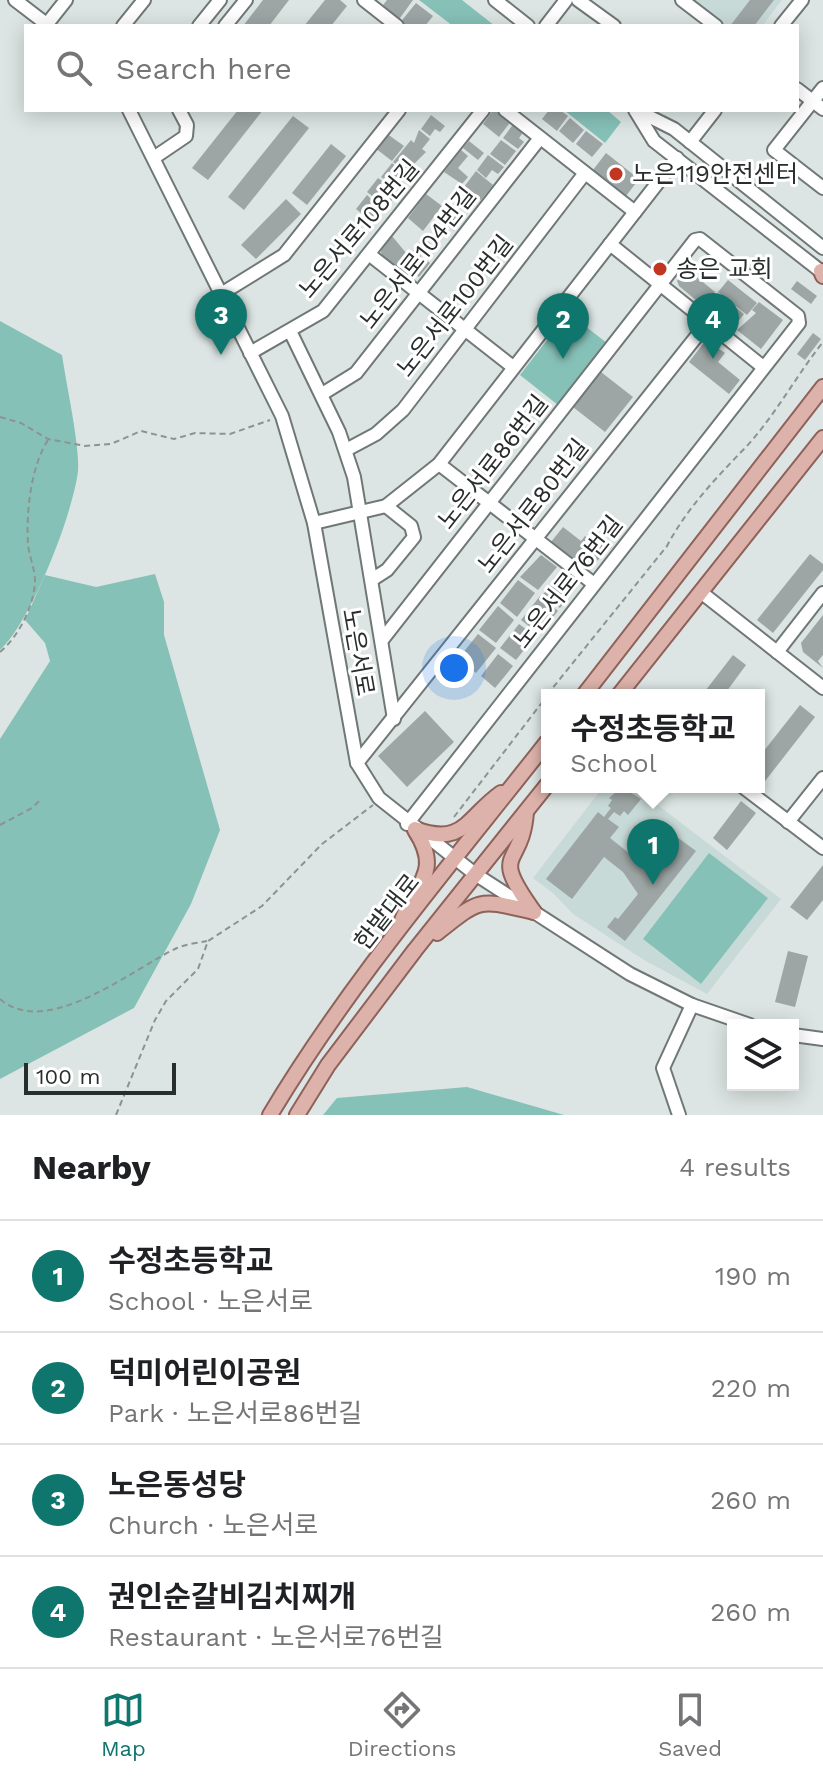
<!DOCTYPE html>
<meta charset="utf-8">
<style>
:root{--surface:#fff;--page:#f2f2f2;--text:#202124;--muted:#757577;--line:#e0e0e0;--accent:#0f766e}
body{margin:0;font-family:"Work Sans","Noto Sans KR",sans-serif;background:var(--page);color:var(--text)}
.controls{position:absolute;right:24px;bottom:24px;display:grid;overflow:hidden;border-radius:0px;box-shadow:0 4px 20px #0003}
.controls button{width:72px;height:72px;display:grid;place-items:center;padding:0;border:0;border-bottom:2px solid var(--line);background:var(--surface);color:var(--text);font:40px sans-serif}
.scale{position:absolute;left:24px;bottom:20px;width:152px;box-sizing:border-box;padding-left:8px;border:4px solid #292d2c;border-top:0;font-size:22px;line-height:28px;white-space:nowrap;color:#292d2c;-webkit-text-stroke:6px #fff;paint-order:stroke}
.you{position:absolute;left:454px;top:668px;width:28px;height:28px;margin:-20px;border:6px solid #fff;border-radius:50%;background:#1a73e8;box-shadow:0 0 0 12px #1a73e833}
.badge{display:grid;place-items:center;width:52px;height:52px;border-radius:50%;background:var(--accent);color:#fff;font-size:26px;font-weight:700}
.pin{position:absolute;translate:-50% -66px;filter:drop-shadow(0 2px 4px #0008)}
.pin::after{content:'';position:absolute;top:42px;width:28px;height:24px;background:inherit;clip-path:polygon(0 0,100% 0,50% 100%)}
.popup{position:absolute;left:541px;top:689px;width:224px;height:104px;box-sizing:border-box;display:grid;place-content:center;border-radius:0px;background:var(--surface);filter:drop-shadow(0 2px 6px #0005);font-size:26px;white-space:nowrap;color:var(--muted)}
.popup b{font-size:30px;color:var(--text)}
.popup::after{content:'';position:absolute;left:50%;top:100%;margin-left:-16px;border:16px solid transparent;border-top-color:var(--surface)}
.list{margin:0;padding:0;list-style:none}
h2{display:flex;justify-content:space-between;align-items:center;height:104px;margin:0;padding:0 32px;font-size:34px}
h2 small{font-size:26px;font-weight:400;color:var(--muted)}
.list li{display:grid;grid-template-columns:52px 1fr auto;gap:24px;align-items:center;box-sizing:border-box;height:112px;padding:0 32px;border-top:2px solid var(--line)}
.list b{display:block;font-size:30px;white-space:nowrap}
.list p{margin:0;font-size:26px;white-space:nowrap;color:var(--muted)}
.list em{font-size:26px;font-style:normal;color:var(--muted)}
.icon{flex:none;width:44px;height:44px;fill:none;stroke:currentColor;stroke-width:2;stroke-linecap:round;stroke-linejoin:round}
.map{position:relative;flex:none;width:823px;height:1115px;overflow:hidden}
.search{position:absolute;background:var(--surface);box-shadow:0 4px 20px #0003;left:24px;right:24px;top:24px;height:88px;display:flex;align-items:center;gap:20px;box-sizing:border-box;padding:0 28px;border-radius:0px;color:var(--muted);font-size:30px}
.sheet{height:552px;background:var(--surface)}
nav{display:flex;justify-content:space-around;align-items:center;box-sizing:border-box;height:112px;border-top:2px solid var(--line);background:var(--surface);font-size:22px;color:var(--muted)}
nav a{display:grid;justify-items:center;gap:4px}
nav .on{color:var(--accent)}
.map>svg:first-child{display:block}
</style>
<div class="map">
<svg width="823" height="1115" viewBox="0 0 823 1115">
<rect width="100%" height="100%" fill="#dce5e3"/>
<g fill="#c8dad7">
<path d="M693,0H782L762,26H726Z"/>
<path d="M603,787H634L781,899L707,994L644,960L573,914L553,893L533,878Z"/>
</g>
<g fill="#86c1b8">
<path d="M419,0H462L495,26H453Z"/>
<path d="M564,110H607L621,122L605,143Z"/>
<path d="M568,313L607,343L558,405L520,375Z"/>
<path d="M0,321L62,355C66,383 80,446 78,471C73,514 31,622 0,650Z"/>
<path d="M155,574L164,602V635L220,830L191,904L134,1008L0,1079V739L50,661L45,643L25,620L45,575L96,587Z"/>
<path d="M709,853L768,898L701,984L643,939Z"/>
<path d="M467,1087L564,1115H323L337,1098Z"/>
</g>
<g fill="#9da6a4">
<path d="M263,0H289L269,26H243Z"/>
<path d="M325,0H340L347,6L331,26H304Z"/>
<path d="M387,0H413L397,22L380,9Z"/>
<path d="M750,0H774L754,26H730Z"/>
<path d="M416,3L433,16L425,26H402L399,24Z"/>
<path d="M238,110H263L208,180L192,168Z"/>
<path d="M493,110L512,120L499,137L483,124Z"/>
<path d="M549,110H560L568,116L557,131L542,119Z"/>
<path d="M431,115L445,126L440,132L435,129L430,136L421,129Z"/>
<path d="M293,116L309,128L244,210L228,197Z"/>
<path d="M570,118L584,130L573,143L559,131Z"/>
<path d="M515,122L525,130L519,138L524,142L518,149L503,138Z"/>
<path d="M419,130L430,139L422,149L426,152L406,172L393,162L411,140L414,143Z"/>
<path d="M586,131L603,144L592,157L576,144Z"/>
<path d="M386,133L404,146L392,161L375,148Z"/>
<path d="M501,140L516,151L505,165L490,154Z"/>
<path d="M469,141L484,153L478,160L463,148Z"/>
<path d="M331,144L346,156L307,205L292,193Z"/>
<path d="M461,150L468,156L458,168L468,177L462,184L444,172Z"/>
<path d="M606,153L639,179L626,196L593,170Z"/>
<path d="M488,155L504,167L498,174L492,170L486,178L477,170Z"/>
<path d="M392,163L404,173L394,186L381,177Z"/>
<path d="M476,171L493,185L481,200L464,187Z"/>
<path d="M378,178L385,183L381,189L393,199L386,207L367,192Z"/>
<path d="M426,194L442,206L423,231L408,218Z"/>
<path d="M367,195L383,210L373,223L356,209Z"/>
<path d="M286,199L301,214L256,259L241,245Z"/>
<path d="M448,205L462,215L454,231L438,218Z"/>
<path d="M392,236L407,254L395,268L382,258L381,251Z"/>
<path d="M423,238L431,244L420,256L430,263L419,277L410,270L405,275L399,269Z"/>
<path d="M687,269L715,292L704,307L679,286L677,281Z"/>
<path d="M728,280L757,303L747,315L718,292Z"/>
<path d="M797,281L817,296L811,304L791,289Z"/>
<path d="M718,293L744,314L732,329L706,308Z"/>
<path d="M759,302L783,320L761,349L737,330L756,313L752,310Z"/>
<path d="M813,333L821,339L805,360L797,354Z"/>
<path d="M706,340L725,353L718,362L740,380L729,394L689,362Z"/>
<path d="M601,372L633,397L605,432L573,407Z"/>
<path d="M563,527L581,541L585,536L597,546L602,539L612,547L586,571L551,542Z"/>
<path d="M810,554L823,564V570L773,633L757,620Z"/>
<path d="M541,555L557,567L538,590L520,577Z"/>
<path d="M560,571L577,587L560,608L543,594L556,582L553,579Z"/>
<path d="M518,580L535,593L517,617L500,603Z"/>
<path d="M540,596L558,611L539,634L521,620Z"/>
<path d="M498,606L514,620L496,643L479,630Z"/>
<path d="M823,615V655L818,661L823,668L803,652L801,643Z"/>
<path d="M519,624L535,636L516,660L500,648Z"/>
<path d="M478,634L496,648L476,673L458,659Z"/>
<path d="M498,654L513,666L495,688L481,676Z"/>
<path d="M733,655L746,665L724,695H702Z"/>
<path d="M800,705L815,717L762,785L759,757Z"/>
<path d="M425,711L454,742L407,787L378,756Z"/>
<path d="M622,787L641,799L628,815L624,811L620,816L614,812L608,819L619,827L610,838L654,873L677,837L696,851L625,941L607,927L615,917L618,919L638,894L623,872L604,857L572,899L546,879L598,812L604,817L611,808L608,806L612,800L609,798Z"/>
<path d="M741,801L756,813L727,850L713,838Z"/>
<path d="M823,865V900L807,920L790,907Z"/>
<path d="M788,951L808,956L795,1007L775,1002Z"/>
</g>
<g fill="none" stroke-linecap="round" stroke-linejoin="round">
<defs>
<g id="minor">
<path d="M15,0L49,26"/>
<path d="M364,0L397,26"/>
<path d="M495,0L528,26"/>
<path d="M578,0L614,26"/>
<path d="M682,0L716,26"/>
<path d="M47,24L66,0"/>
<path d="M123,26L144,0"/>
<path d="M199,26L220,0"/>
<path d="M225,26L246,0"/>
<path d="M546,26L566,0"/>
<path d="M781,26L802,0"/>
<path d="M823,88L774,150L823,188"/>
<path d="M797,89L823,109"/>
<path d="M129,110L282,416L314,523L357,763L379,798L475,874L630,974L692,1005L750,1025"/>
<path d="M505,110L635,212"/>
<path d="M635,110L654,141L823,273"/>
<path d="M636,110L674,129L823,248"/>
<path d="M690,142L715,110"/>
<path d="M155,157L186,136L187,125L179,110"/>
<path d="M610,244L763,367"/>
<path d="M370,255L513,367"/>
<path d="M221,294L284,255L399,110"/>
<path d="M291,333L339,432L354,477L394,719"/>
<path d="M250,353L323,311L483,110"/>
<path d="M322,394L356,373L540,138"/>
<path d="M346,450L376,434L403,410L585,173"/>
<path d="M439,464L594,584"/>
<path d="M314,523L386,506L439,464L677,158"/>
<path d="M373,579L387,570L414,537L411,526L386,506"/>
<path d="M702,593L823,688"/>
<path d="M382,640L695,240L700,239L798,316L799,323L407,824"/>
<path d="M777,652L823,593"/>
<path d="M357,763L708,322"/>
<path d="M743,787L823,848"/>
<path d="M788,822L823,778"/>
<path d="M793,1035L823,1039"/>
<path d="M679,1115L663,1068L692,1005"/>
</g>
<g id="major">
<path d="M821,271L823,276"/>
<path d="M584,695L823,387"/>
<path d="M619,695L823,438"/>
<path d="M526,812C522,870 488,848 534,912"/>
<path d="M415,829C464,847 467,817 501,793"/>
<path d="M401,923C415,883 443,873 415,830"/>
<path d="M437,933C482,897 478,899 534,912"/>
<path d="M270,1115C349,983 452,863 547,742"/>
<path d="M297,1115L328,1065L415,950L547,785"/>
</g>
</defs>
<use href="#minor" stroke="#707877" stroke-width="16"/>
<use href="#major" stroke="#8e625a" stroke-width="18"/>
<g stroke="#8c9391" stroke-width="2" stroke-dasharray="6 4" stroke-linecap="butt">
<path d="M0,417L21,423L48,439L85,446L111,444L141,431L174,439L195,433L230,434L270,420"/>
<path d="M0,652C19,636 34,606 35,581C35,569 29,556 28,544C26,512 31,466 48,440"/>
<path d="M547,695L667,546C687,508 716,478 745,448C775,416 796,376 823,342"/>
<path d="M454,817L547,696"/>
<path d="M0,825L32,808L41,799"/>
<path d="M0,999C47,1040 134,968 177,948C186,944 198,943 207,941"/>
<path d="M116,1115L155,1020L166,1001L198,969L208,941L262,906L322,844L373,805"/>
</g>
<use href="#minor" stroke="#fff" stroke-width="12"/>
<use href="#major" stroke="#dcb2aa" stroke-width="14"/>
</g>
<g fill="#c13521" stroke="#fff" stroke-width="3">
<circle cx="616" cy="174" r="8"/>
<circle cx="660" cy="269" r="8"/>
</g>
<g text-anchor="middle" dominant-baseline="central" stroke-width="6" stroke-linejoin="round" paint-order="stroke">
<g font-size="24" fill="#292d2c" stroke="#fff" text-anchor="start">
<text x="632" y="174">노은119안전센터</text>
<text x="676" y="269">송은 교회</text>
</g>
<g font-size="24" fill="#292d2c" stroke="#fff">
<text transform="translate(359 229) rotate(-50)">노은서로108번길</text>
<text transform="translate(418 258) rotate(-52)">노은서로104번길</text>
<text transform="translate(455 306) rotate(-52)">노은서로100번길</text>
<text transform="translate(493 462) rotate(-52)">노은서로86번길</text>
<text transform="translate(533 506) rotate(-52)">노은서로80번길</text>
<text transform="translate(568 582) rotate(-52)">노은서로76번길</text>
<text transform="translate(358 652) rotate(80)">노은서로</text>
<text transform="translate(387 912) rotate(-52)">한밭대로</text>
</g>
</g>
</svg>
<div class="controls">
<button><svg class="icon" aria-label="layers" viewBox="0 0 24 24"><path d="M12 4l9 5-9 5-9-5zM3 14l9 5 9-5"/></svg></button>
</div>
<div class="scale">100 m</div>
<div class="you"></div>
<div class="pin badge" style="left:653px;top:885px">1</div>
<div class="popup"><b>수정초등학교</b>School</div>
<div class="pin badge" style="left:563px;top:359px">2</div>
<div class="pin badge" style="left:221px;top:355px">3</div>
<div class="pin badge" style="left:713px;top:359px">4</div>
<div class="search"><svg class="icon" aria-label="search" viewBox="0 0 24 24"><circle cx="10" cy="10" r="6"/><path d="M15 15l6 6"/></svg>Search here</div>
</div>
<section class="sheet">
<h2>Nearby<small>4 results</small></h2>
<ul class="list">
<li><span class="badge">1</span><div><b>수정초등학교</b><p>School · 노은서로</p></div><em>190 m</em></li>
<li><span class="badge">2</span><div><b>덕미어린이공원</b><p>Park · 노은서로86번길</p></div><em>220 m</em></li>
<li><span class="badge">3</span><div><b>노은동성당</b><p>Church · 노은서로</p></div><em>260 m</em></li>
<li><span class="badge">4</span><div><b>권인순갈비김치찌개</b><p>Restaurant · 노은서로76번길</p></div><em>260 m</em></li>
</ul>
</section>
<nav>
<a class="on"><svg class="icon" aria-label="map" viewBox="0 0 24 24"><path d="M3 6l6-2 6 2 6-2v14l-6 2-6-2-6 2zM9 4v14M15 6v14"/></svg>Map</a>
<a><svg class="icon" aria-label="directions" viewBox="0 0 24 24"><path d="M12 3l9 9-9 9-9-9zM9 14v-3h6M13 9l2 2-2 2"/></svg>Directions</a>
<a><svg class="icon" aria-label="saved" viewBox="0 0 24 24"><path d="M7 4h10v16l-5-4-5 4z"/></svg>Saved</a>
</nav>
